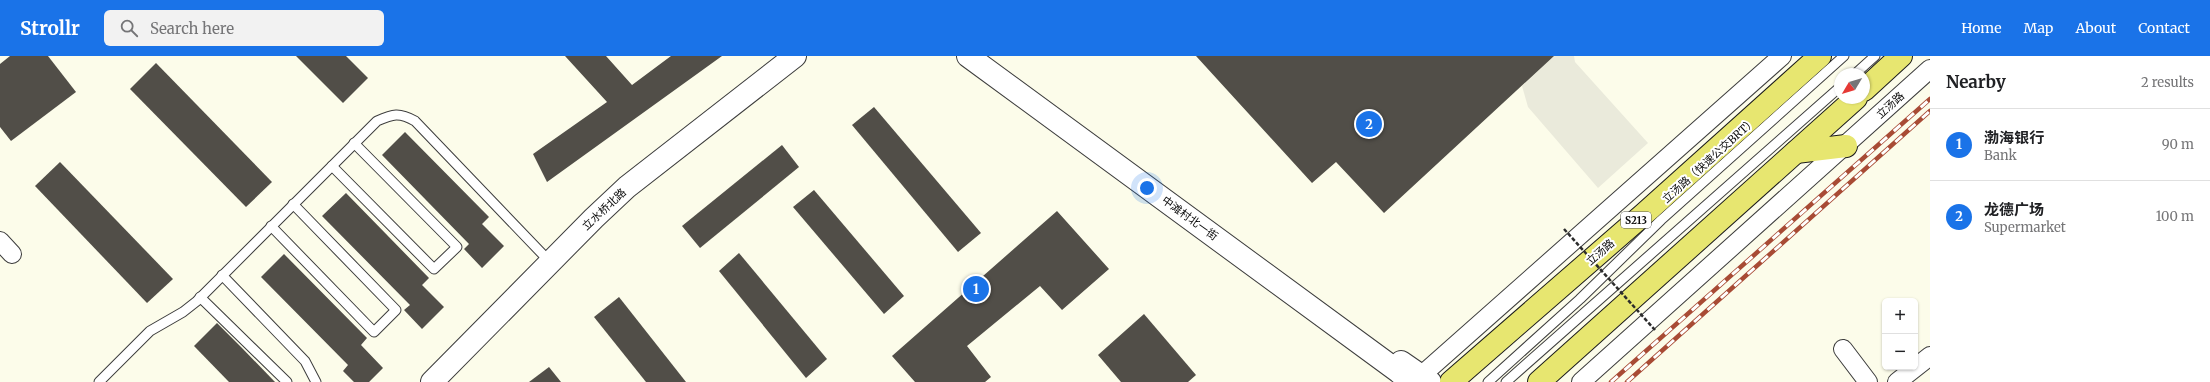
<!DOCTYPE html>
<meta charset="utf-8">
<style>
:root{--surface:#fff;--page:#f2f2f2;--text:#202124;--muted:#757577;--line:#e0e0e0;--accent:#1a73e8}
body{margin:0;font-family:Merriweather,"Noto Sans SC",serif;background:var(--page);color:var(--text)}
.controls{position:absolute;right:12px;bottom:12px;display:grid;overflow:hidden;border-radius:6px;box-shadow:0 1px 3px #0004}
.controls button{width:36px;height:36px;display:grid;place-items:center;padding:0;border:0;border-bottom:1px solid var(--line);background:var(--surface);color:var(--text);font:20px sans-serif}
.compass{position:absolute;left:1834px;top:12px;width:36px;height:36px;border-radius:50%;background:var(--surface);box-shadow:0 1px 3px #0004;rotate:232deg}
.you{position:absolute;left:1147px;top:132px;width:14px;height:14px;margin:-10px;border:3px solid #fff;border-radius:50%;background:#1a73e8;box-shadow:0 0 0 6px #1a73e833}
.badge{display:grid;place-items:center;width:26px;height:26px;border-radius:50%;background:var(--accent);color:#fff;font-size:13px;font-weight:700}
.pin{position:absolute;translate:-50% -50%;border:2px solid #fff;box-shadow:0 1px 4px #0006}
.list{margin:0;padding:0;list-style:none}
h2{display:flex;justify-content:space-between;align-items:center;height:52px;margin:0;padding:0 16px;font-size:17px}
h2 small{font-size:13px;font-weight:400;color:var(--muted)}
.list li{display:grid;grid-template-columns:26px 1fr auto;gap:12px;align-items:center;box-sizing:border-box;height:72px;padding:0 16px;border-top:1px solid var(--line)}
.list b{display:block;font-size:15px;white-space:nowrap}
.list p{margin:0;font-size:13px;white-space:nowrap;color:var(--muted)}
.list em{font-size:13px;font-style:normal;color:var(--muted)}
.icon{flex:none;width:22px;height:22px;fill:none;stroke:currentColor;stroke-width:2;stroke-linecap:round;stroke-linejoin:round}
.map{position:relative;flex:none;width:1930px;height:326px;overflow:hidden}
header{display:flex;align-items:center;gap:24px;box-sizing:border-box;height:56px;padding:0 20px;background:var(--accent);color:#fff}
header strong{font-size:19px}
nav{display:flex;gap:22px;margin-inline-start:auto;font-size:14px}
.search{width:280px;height:36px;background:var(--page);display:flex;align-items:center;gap:10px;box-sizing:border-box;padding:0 14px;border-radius:6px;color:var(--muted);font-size:15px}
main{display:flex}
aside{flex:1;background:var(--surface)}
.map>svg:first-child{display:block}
</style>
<header>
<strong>Strollr</strong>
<div class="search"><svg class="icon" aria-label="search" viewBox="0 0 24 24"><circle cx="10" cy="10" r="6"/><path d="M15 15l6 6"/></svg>Search here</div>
<nav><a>Home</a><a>Map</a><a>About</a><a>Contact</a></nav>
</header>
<main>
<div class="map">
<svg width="1930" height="326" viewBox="0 0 1930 326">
<rect width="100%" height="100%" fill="#fcfcea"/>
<path fill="#eaeadb" d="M1554,0H1574L1575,6L1648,87L1598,132L1528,51L1522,30Z"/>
<g fill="#514e48">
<path d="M10,0H48L76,36L11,85L0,71V8Z"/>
<path d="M296,0H346L368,22L343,47Z"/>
<path d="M565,0H606L632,29L671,0H722L547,126L533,98L607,46Z"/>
<path d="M1196,0H1554L1384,157L1336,106L1312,127Z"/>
<path d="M156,7L272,126L246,151L130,33Z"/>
<path d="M874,51L981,177L958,196L852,69Z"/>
<path d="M405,76L489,161L482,168L504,190L482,212L464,193L469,188L382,99Z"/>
<path d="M782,89L799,111L700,192L682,170Z"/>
<path d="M60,106L173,223L147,247L35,130Z"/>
<path d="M814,134L904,240L884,258L793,151Z"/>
<path d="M346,137L429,222L422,229L444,251L422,273L404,254L410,249L322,160Z"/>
<path d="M1057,155L1109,213L1062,254L1040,230L967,290L991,321L985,326H915L892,300Z"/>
<path d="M739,197L827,303L806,322L719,215Z"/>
<path d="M284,198L367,282L361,289L383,312L369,326H354L343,315L348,309L261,221Z"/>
<path d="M619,241L686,326H646L594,261Z"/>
<path d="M1144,258L1196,319L1188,326H1121L1098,299Z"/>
<path d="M217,267L242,292L275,326H229L194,290Z"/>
<path d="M549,311L561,326H529Z"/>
</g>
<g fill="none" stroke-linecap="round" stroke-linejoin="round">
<defs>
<g id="service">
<path d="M1855,18L1875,0"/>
<path d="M332,110L434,213L457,191L354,87"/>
<path d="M271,170L374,276L396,254L293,148"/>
<path d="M222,219L305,305L316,326"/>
<path d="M200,241L287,326"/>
<path d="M99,326L150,275L183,256L197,245L377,65C393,58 399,56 415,65L550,206"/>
<path d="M1488,326L1580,243L1661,164L1844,0"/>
<path d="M1506,326L1840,31"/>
</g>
<g id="minor">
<path d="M0,185L12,198"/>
<path d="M1843,293L1868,326"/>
<path d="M1414,326L1782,0"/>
<path d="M1581,326L1930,13"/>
<path d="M1897,326L1930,300"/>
</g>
<g id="tertiary">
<path d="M968,0L1399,316L1410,326"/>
<path d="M1401,306L1430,326"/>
<path d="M432,326L594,162L627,131L795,0"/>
</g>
<g id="primary">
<path d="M1864,34L1901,0"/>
<path d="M1796,96L1846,90"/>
<path d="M1451,326L1644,158L1820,0"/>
<path d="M1539,326L1856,42"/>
</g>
</defs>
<use href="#service" stroke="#3d3d3d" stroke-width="11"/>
<use href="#minor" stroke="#3d3d3d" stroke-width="20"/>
<use href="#tertiary" stroke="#3d3d3d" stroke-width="24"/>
<use href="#primary" stroke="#1b1b1b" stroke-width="24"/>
<use href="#service" stroke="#fff" stroke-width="9"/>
<use href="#minor" stroke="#fff" stroke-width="18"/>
<use href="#tertiary" stroke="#fff" stroke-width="22"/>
<use href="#primary" stroke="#e7e670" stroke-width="22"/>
<defs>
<g id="rail">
<path d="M1611,326L1930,43"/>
<path d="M1627,326L1930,55"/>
</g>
</defs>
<use href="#rail" stroke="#a84b35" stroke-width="4.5"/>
<use href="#rail" stroke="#fff" stroke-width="3" stroke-dasharray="9" stroke-linecap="butt"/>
<path stroke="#2c2c2c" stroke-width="2.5" stroke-dasharray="4 2" stroke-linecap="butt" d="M1564,173L1655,274"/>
</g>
<g text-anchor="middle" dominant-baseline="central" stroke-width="4" stroke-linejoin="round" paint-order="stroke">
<rect fill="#fff" stroke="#545454" stroke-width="1" x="1621" y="156" width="30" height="16" rx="3"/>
<g font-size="10" font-weight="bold" fill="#0a0a0a">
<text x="1636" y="164">S213</text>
</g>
<g font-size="11" fill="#0a0a0a" stroke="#fff">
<text transform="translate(1890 49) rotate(-42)">立汤路</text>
<text transform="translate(1709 104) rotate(-42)">立汤路（快速公交BRT）</text>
<text transform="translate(604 153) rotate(-43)">立水桥北路</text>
<text transform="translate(1190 162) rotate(36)">中滩村北一街</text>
<text transform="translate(1600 196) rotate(-41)">立汤路</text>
</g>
</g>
</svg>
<div class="controls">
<button>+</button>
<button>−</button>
</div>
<svg class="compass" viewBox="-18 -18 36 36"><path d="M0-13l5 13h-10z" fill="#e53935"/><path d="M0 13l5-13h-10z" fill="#757577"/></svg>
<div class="you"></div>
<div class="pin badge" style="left:976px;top:233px">1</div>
<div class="pin badge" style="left:1369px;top:68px">2</div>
</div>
<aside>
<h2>Nearby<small>2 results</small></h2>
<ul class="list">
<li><span class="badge">1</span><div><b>渤海银行</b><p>Bank</p></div><em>90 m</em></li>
<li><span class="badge">2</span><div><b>龙德广场</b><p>Supermarket</p></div><em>100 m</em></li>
</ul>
</aside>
</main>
